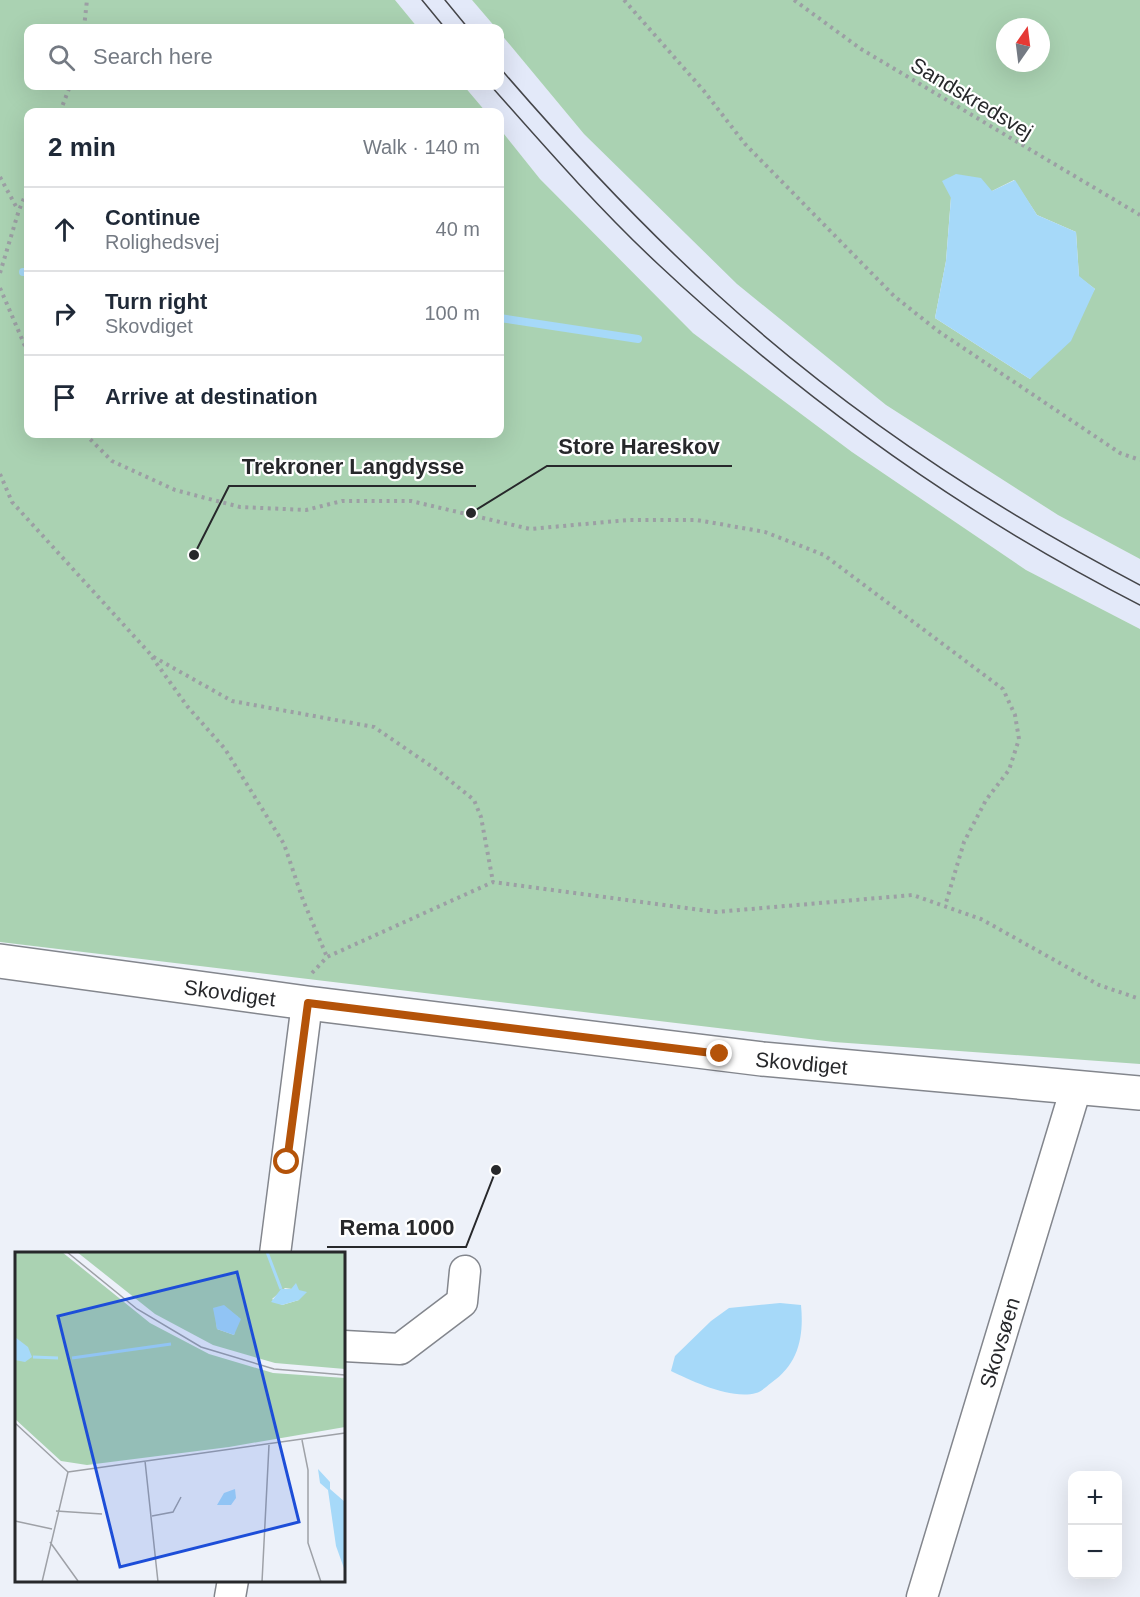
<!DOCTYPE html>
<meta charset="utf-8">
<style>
:root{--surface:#fff;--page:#f6f6f7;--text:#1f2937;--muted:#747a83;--line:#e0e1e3}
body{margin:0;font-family:Arial,sans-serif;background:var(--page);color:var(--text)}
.controls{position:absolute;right:18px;bottom:18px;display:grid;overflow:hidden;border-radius:12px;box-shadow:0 6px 24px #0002}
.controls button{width:54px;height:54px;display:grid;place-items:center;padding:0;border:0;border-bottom:2px solid var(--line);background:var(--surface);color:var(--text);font:30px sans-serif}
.compass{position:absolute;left:996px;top:18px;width:54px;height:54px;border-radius:50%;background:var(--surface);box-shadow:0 6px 24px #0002;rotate:14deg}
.stop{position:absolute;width:18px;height:18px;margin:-14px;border:4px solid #b45309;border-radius:50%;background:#fff}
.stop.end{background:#b45309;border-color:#fff;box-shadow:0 2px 6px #0008}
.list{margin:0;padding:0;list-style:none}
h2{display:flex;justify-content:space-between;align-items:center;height:78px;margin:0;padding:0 24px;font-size:26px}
h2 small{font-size:20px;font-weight:400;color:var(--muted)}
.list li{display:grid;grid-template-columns:39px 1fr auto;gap:18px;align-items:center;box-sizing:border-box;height:84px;padding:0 24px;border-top:2px solid var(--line)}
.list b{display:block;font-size:22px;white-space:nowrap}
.list p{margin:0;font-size:20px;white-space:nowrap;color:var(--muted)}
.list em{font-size:20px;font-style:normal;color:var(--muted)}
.icon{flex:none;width:33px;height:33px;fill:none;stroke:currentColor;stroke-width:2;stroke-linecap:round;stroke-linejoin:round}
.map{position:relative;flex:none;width:1140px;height:1597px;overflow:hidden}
.search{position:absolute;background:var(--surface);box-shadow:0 6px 24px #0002;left:24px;top:24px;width:480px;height:66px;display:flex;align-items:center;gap:15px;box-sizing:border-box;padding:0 21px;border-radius:12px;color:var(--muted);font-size:22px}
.panel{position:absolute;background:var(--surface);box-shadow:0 6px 24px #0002;left:24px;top:108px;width:480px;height:330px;border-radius:12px}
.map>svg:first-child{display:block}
</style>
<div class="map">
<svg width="1140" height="1597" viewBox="0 0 1140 1597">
<rect width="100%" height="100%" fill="#edf1f9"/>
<g fill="#e3e9f9">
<path d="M395,0H472L496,28H418Z"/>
<path d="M500,33L584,134L886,405L1058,515L1140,559V629L1026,570L852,452L693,333L540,179L500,129V112H486L464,86H500Z"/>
</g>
<g fill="#aad2b2" fill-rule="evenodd">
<path d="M0,0H395L418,28H28V86H464L486,112H28V434H500V129L540,179L693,333L852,452L1026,570L1140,629V1064L834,1042L0,942Z"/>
<path d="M472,0H1140V559L1058,515L886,405L737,284L584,134L500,33V28H496ZM1005,27H1041V63H1005ZM1014,180L1037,215L1076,232L1079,277L1095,289L1030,379L935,318L946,261L951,197L992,191Z"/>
</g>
<g fill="#a6d9f9">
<path d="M956,174L981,178L992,191L1015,180L1037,215L1076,232L1079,276L1095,289L1071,341L1030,379L935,318L946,261L951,198L942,181Z"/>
<path d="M780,1303L801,1305C804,1336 799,1364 771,1383C767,1386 761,1392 756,1393C731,1400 692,1381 671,1371L675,1356L711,1321L729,1308Z"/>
</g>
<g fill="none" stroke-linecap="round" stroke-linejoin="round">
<g stroke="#a6d9f9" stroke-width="8">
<path d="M23,272H28"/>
<path d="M500,318L638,339"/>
</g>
<defs>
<g id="street">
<path d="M275,1254L307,1003"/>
<path d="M344,1346L400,1349L462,1302L465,1271"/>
<path d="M230,1597L233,1580"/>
<path id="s1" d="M922,1597L1076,1088"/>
</g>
<g id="secondary">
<path id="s2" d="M0,961L307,1003L762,1059L1140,1093"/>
</g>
</defs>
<use href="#street" stroke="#83868d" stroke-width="33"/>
<use href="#secondary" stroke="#83868d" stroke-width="36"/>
<g stroke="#9c9fa4" stroke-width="4" stroke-dasharray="3 4.5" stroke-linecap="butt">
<path d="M624,0L704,91L745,144L894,296L938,331L1120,453L1140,460"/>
<path d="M794,0L861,49L1140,215"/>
<path d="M84,28L87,0"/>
<path d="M60,112L70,86"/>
<path d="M0,177L18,210"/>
<path d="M0,273L19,210L28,189"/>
<path d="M0,288L28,353"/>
<path d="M85,434L112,461L175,490L240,507L306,510L342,501H411L530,529L628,520H697L765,532L824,555L1003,689L1015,715L1019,739L1009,770L986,800L964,842L945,906"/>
<path d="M0,474L12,502L152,656L232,701L374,727L437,770L474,800L481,817L493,882"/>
<path d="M152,657L187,706L225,749L284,844L303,900L327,957"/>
<path d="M312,973L327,957L493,882L716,912L913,895L981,919L1099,985L1140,999"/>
</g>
<use href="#street" stroke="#fff" stroke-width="30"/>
<use href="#secondary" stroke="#fff" stroke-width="33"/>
<g stroke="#45464a" stroke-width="1.5">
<path d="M422,0L445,28"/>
<path d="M445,0L468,28"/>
<path d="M500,68C569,148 640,225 719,296C845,411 989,506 1140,585"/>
<path d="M491,86C545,147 599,209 659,265C803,400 964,515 1140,605"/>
</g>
</g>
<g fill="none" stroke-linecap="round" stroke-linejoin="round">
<path stroke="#b45309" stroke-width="8" d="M287,1162L308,1003L720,1054"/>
</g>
<g text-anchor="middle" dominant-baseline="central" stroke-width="4.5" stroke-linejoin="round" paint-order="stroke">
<g font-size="21" fill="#27282b" stroke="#fff">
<text transform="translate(972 98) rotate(31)">Sandskredsvej</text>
<text stroke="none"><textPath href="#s2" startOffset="232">Skovdiget</textPath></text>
<text stroke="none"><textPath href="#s2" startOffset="808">Skovdiget</textPath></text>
<text stroke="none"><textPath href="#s1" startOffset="266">Skovsøen</textPath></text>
</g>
</g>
<g transform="translate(15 1252)">
<rect width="330" height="330" fill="#edf1f9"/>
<path d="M0,0H47L135,71L194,102L258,121L330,126V175L214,195L72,213L46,209L0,167ZM62,0H330V117L260,111L198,93L140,62ZM270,36L284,38V48L267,53L257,47ZM206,55L223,65L219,83L202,77L200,58Z" fill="#aad2b2" fill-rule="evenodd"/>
<path d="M281,31L284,38L292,40L284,48L267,53L256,50L266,37H276ZM209,53L226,67L219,83L202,77L198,56ZM0,85L13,95L17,105L10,110L0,108ZM303,217L315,230V237L330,250V319L321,294L313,238L305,231ZM220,237L221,246L216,253H202L209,241Z" fill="#a6d9f9"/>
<path fill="none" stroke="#a6d9f9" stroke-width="3" d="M252,0L266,37M18,105L43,106M57,106L156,92"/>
<path fill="none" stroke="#9ea1a7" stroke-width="1.5" d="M52,0L122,57L186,95L259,117L330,123M0,171L53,220M287,188L293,218V291L306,330M130,209L143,330M53,220L330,181M41,259L87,262M137,264L158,260L166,245M0,269L37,277M35,290L63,329M27,330L53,220M247,330L254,193"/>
<path fill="#1d4ed8" fill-opacity="0.15" stroke="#1d4ed8" stroke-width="3" d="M222,20L284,270L105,315L43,64Z"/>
<rect width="330" height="330" fill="none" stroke="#27282b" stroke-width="3"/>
</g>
<path fill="none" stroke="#27282b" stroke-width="2" d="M471 513L547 466H732M194 555L229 486H476M496 1170L466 1247H327"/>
<g fill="#27282b" stroke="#fff" stroke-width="2">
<circle cx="471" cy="513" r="6"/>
<circle cx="194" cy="555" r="6"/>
<circle cx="496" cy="1170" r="6"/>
</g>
<g font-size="22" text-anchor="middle" font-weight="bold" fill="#27282b" stroke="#fff" stroke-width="4.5" stroke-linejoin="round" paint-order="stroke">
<text x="639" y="454">Store Hareskov</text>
<text x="353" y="474">Trekroner Langdysse</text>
<text x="397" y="1235">Rema 1000</text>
</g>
</svg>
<div class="controls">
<button>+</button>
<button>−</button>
</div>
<svg class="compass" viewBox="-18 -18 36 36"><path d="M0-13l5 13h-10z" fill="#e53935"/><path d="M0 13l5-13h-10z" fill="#747a83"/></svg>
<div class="stop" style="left:287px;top:1162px"></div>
<div class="stop end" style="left:720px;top:1054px"></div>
<div class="search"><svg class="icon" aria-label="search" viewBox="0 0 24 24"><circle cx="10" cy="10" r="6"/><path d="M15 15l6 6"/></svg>Search here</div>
<section class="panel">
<h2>2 min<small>Walk · 140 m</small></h2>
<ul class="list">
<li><svg class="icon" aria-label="ahead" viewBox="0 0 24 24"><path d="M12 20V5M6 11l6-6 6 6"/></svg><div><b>Continue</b><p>Rolighedsvej</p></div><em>40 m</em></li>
<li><svg class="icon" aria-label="right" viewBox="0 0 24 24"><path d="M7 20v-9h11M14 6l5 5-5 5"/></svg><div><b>Turn right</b><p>Skovdiget</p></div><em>100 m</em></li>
<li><svg class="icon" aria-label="arrive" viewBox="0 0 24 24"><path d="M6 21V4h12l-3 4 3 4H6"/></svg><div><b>Arrive at destination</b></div></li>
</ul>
</section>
</div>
